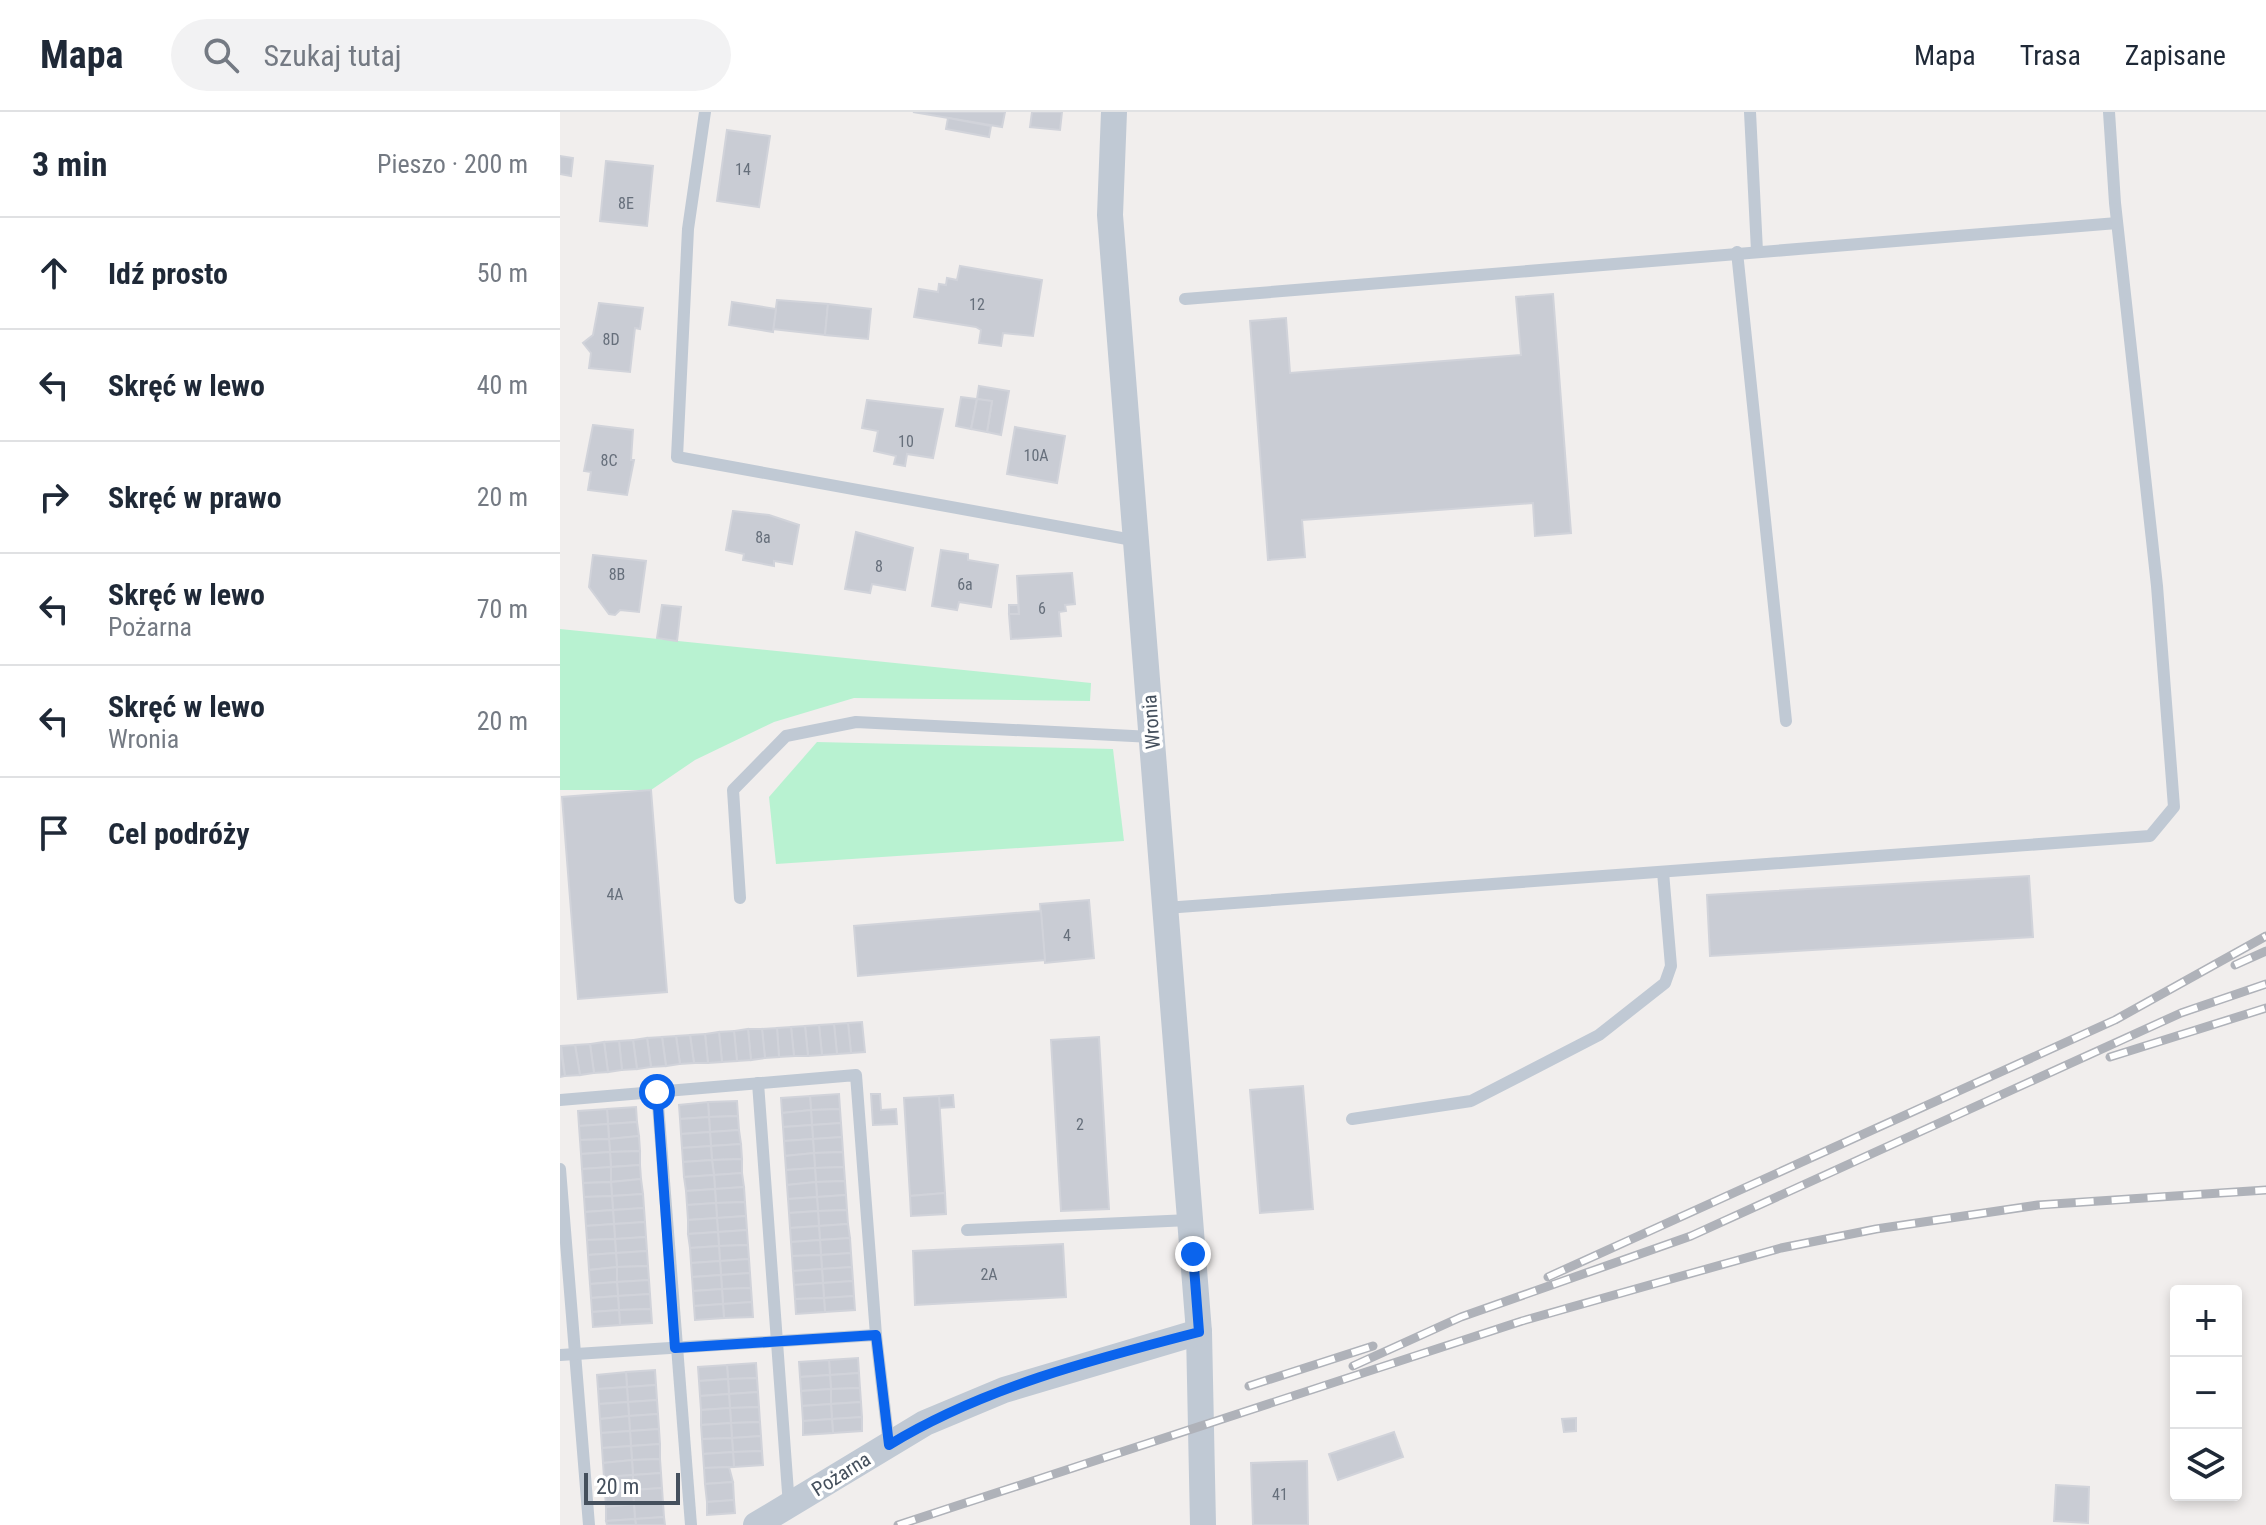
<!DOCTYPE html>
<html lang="pl">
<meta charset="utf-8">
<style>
:root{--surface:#fff;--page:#f2f2f3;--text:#1f2937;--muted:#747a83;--line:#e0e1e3}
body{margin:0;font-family:"Roboto Condensed",sans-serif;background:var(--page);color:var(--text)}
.controls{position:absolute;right:24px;bottom:24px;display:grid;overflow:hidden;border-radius:8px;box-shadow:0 4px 12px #0003}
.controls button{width:72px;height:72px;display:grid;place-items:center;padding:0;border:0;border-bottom:2px solid var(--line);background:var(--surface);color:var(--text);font:40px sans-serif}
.scale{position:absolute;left:24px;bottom:20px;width:96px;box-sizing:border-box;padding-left:8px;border:4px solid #45505d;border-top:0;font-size:22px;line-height:28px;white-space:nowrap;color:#45505d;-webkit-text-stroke:6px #fff;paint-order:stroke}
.stop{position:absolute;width:24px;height:24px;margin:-18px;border:6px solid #0b64ed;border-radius:50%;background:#fff}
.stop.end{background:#0b64ed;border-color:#fff;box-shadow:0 2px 8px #0008}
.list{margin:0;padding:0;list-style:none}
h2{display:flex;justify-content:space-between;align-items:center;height:104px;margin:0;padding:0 32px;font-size:34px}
h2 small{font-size:26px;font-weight:400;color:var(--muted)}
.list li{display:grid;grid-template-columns:52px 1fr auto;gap:24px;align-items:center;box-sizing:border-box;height:112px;padding:0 32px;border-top:2px solid var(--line)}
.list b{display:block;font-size:30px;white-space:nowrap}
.list p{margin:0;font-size:26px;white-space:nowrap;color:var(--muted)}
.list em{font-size:26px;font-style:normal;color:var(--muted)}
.icon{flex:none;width:44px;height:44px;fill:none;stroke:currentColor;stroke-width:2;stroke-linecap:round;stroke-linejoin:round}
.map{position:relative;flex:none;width:1706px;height:1413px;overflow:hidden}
header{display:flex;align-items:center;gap:48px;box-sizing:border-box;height:112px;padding:0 40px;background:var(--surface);border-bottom:2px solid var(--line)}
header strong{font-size:38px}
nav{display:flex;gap:44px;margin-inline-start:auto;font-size:28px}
.search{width:560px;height:72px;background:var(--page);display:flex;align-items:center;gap:20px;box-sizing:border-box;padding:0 28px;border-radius:44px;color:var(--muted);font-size:30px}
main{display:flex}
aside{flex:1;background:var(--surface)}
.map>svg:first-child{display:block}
</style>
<header>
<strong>Mapa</strong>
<div class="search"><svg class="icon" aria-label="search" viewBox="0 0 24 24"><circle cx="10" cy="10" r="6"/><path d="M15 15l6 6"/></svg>Szukaj tutaj</div>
<nav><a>Mapa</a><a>Trasa</a><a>Zapisane</a></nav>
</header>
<main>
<aside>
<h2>3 min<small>Pieszo · 200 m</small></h2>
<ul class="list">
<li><svg class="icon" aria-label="ahead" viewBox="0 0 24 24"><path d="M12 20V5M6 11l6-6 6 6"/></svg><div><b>Idź prosto</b></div><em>50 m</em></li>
<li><svg class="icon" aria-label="left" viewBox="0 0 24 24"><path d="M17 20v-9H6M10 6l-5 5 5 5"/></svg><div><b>Skręć w lewo</b></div><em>40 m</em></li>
<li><svg class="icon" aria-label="right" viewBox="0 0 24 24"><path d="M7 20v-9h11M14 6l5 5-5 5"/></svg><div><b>Skręć w prawo</b></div><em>20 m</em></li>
<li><svg class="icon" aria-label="left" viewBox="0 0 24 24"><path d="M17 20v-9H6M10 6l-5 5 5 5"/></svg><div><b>Skręć w lewo</b><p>Pożarna</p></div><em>70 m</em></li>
<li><svg class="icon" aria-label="left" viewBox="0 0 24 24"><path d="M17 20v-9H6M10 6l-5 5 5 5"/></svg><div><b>Skręć w lewo</b><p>Wronia</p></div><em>20 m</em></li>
<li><svg class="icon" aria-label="arrive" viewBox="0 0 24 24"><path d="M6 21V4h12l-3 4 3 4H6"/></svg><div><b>Cel podróży</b></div></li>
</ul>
</aside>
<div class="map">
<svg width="1706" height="1413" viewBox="0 0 1706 1413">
<rect width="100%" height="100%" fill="#f1eeed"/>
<g fill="#b8f2d1">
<path d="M0,517L531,571L530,589L294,586L214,610L135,648L91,678H0Z"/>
<path d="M257,630L553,637L564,729L216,752L209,685Z"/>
</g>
<g fill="#c9ccd4" stroke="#d1d3da" stroke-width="2">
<path d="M353,0H445L442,15Z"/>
<path d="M472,0H502L500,18L470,15Z"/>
<path d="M388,6L431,14L429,25L386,17Z"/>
<path d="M167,18L210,24L199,95L157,89Z"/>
<path d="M0,44L13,46L11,64L0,62Z"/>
<path d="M46,49L93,54L87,114L40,109Z"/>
<path d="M400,154L482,168L473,224L443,221L441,234L419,231L421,218L416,215L354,205L359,177L378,180L379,172L386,173L387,166L397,168Z"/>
<path d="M993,182L1011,421L975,424L973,391L742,408L745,445L708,448L690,209L726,206L730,261L961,243L956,185Z"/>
<path d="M217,188L268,192L265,223L213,217Z"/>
<path d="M172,190L216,197L213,220L169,213Z"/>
<path d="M39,191L83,196L80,217L75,216L70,260L29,256L31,241L23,231L33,223Z"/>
<path d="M268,192L311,197L308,227L265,223Z"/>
<path d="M419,274L449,279L441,323L427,320L432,289L417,287Z"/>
<path d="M401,285L417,287L411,317L396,314Z"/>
<path d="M417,287L432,289L427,320L411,317Z"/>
<path d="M307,288L383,297L373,346L347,342L345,354L334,352L336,344L314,339L318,319L302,316Z"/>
<path d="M33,313L73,318L71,348H74L67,383L28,378L31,360L24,359Z"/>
<path d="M455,315L505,324L497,371L447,362Z"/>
<path d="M173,399L209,403L239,413L232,452L214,449V454L183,448L184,442L166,438Z"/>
<path d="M296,420L353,436L345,478L312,472L310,481L285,477Z"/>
<path d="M381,438L408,442V448L438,453L431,495L399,490L397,498L372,494Z"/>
<path d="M33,443L86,449L79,500L60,498L55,503L49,502L29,475Z"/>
<path d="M512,461L515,492L505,493L506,499L499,500L501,524L451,527L449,502H459L457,464Z"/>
<path d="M102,493L121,495L117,529L97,526Z"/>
<path d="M449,493H458L459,502H449Z"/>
<path d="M91,678L107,880L18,887L2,685Z"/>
<path d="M1469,764L1473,825L1150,844L1147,783Z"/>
<path d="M529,788L534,846L485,851L480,792Z"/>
<path d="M481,799L485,848L298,864L294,814Z"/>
<path d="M302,910L305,940L291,941L288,911Z"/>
<path d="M288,911L291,941L277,942L274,912Z"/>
<path d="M274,912L277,942L262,943L259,913Z"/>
<path d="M259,913L262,943L248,944L245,914Z"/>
<path d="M245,914L248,944H234L231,915Z"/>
<path d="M231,915L234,944L219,945L217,916Z"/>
<path d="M217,916L219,945L205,946L202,917Z"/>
<path d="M188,917H202L205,946L191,948Z"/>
<path d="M188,917L191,948L177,949L174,919Z"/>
<path d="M174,919L177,949L162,950L159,920Z"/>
<path d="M159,920L162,950L148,951L145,922Z"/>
<path d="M145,922L148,951H134L130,923Z"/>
<path d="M130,923L134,951L120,952L116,924Z"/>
<path d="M116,924L120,952L106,954L102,925Z"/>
<path d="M102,925L106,954L91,955L87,926Z"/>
<path d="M539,925L549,1097L501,1099L491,928Z"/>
<path d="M87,926L91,955L77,957L73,928Z"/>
<path d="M73,928L77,957L62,958L59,929Z"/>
<path d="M59,929L62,958L48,960L44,930Z"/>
<path d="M44,930L48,960L34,961L30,932Z"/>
<path d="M30,932L34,961L20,963L15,933Z"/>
<path d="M15,933L20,963L5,964L1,934Z"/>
<path d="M0,934L5,964L0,965Z"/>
<path d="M743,974L753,1097L700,1101L690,978Z"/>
<path d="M279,982L280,997L251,998L250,984Z"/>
<path d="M311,982H320L321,998L336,997L337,1012L313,1013Z"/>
<path d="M393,983L394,995L379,996V984Z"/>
<path d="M250,984L251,998L222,1001L221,986Z"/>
<path d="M379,984L385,1081L350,1084L344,986Z"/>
<path d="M177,989L178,1004L149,1005L148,990Z"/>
<path d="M148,990L149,1005L120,1007L119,993Z"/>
<path d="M76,995L77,1010L48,1012L47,997Z"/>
<path d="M47,997L48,1012L19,1014L18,999Z"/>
<path d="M280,997L281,1011L252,1013L251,998Z"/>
<path d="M251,998L252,1013L223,1015L222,1001Z"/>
<path d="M178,1004L179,1018L150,1020L149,1005Z"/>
<path d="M149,1005L150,1020L121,1022L120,1007Z"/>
<path d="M77,1010L79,1024L49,1027L48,1012Z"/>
<path d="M281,1011L282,1025L253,1027L252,1013Z"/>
<path d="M48,1012L49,1027L20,1028L19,1014Z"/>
<path d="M252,1013L253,1027L224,1029L223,1015Z"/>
<path d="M179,1018L181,1032L151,1034L150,1020Z"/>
<path d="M150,1020L151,1034L122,1036L121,1022Z"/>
<path d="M79,1024L80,1039L50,1040L49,1027Z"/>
<path d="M282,1025L283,1040L254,1041L253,1027Z"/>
<path d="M49,1027L50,1040L21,1042L20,1028Z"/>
<path d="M253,1027L254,1041L225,1044L224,1029Z"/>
<path d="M181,1032L182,1047L152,1048L151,1034Z"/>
<path d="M151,1034L152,1048L123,1050L122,1036Z"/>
<path d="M80,1039V1053L51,1055L50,1040Z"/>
<path d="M50,1040L51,1055L22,1057L21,1042Z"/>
<path d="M283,1040L284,1055L255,1056L254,1041Z"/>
<path d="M254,1041L255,1056L226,1058L225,1044Z"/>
<path d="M182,1047V1061L154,1063L152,1048Z"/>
<path d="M152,1048L154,1063L124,1065L123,1050Z"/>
<path d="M80,1053L81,1067L51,1070V1055Z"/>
<path d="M51,1055V1070L23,1071L22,1057Z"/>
<path d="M284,1055L285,1069L256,1070L255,1056Z"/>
<path d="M255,1056L256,1070L227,1073L226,1058Z"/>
<path d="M182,1061L184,1075L155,1077L154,1063Z"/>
<path d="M154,1063L155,1077L126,1079L124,1065Z"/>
<path d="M81,1067L83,1082L52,1084L51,1070Z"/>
<path d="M285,1069L286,1083L257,1085L256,1070Z"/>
<path d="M51,1070L52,1084L24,1085L23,1071Z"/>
<path d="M256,1070L257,1085L228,1087L227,1073Z"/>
<path d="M184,1075L185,1090L156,1091L155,1077Z"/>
<path d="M155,1077L156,1091L127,1093L126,1079Z"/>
<path d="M385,1081L386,1102L351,1104L350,1084Z"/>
<path d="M83,1082L84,1096L53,1098L52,1084Z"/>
<path d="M286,1083L287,1098L258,1099L257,1085Z"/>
<path d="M52,1084L53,1098L25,1100L24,1085Z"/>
<path d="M257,1085L258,1099L229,1101L228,1087Z"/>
<path d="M185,1090L186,1104L157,1106L156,1091Z"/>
<path d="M156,1091L157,1106L128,1108L127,1093Z"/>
<path d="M84,1096L85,1110L54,1112L53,1098Z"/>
<path d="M53,1098L54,1112L26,1114L25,1100Z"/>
<path d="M287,1098L288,1112L259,1114L258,1099Z"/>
<path d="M258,1099L259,1114L230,1116L229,1101Z"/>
<path d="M186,1104L187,1118L158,1120L157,1106Z"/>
<path d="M157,1106L158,1120L128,1122V1108Z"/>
<path d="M85,1110L86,1125L55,1127L54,1112Z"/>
<path d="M54,1112L55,1127L27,1128L26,1114Z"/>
<path d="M288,1112L290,1126L260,1128L259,1114Z"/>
<path d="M259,1114L260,1128L231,1130L230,1116Z"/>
<path d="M187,1118L188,1133L159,1134L158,1120Z"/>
<path d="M158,1120L159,1134L130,1136L128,1122Z"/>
<path d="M86,1125L87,1139L56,1141L55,1127Z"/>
<path d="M290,1126L291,1141L261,1143L260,1128Z"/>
<path d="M55,1127L56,1141L28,1143L27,1128Z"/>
<path d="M260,1128L261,1143L232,1144L231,1130Z"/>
<path d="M503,1132L506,1185L355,1193L353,1139Z"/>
<path d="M188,1133L189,1147L160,1149L159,1134Z"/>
<path d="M159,1134L160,1149L131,1151L130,1136Z"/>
<path d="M87,1139L88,1154L57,1155L56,1141Z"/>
<path d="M56,1141L57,1155L29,1158L28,1143Z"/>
<path d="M291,1141L292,1155L262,1157L261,1143Z"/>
<path d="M261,1143L262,1157L233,1159L232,1144Z"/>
<path d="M189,1147L190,1161L161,1163L160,1149Z"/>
<path d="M160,1149L161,1163L132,1165L131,1151Z"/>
<path d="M88,1154L89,1168L57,1170V1155Z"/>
<path d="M57,1155V1170L30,1172L29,1158Z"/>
<path d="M292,1155L293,1169L263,1171L262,1157Z"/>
<path d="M262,1157L263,1171L234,1173L233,1159Z"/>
<path d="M190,1161L191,1176L162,1177L161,1163Z"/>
<path d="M161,1163L162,1177L133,1179L132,1165Z"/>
<path d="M89,1168L90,1182L58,1184L57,1170Z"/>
<path d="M293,1169L294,1184L264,1186L263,1171Z"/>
<path d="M57,1170L58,1184L31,1186L30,1172Z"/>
<path d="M263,1171L264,1186L235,1187L234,1173Z"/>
<path d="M191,1176L192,1190L163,1192L162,1177Z"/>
<path d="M162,1177L163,1192L134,1194L133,1179Z"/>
<path d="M90,1182L91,1197L59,1198L58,1184Z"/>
<path d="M58,1184L59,1198L32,1200L31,1186Z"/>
<path d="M294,1184L295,1198L265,1200L264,1186Z"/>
<path d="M264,1186L265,1200L236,1202L235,1187Z"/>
<path d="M192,1190L193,1205L164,1206L163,1192Z"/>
<path d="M163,1192L164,1206L135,1208L134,1194Z"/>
<path d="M91,1197L92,1211L60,1213L59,1198Z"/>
<path d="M59,1198L60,1213L33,1215L32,1200Z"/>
<path d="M298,1246L299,1261L270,1263L269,1248Z"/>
<path d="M269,1248L270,1263L240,1265L239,1250Z"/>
<path d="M196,1251L197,1266L168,1267L167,1253Z"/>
<path d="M167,1253L168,1267L139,1269L138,1255Z"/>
<path d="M95,1258L96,1273L67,1275L66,1260Z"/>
<path d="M66,1260L67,1275L38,1277L37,1263Z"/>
<path d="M299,1261L300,1276L271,1277L270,1263Z"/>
<path d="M270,1263L271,1277L241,1279L240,1265Z"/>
<path d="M197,1266L198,1280L169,1282L168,1267Z"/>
<path d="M168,1267L169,1282L140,1284L139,1269Z"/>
<path d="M96,1273L97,1288L68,1290L67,1275Z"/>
<path d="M67,1275L68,1290L39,1292L38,1277Z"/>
<path d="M300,1276L301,1290L271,1292V1277Z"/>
<path d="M271,1277V1292L242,1294L241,1279Z"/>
<path d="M198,1280L199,1295L170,1296L169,1282Z"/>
<path d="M169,1282L170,1296L141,1298L140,1284Z"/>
<path d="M97,1288L98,1302L69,1304L68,1290Z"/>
<path d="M68,1290L69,1304L40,1307L39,1292Z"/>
<path d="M301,1290L302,1305L272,1307L271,1292Z"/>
<path d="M271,1292L272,1307L243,1309L242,1294Z"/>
<path d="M199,1295L200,1310L171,1311L170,1296Z"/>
<path d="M170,1296L171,1311L141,1313V1298Z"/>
<path d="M98,1302L99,1317L70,1319L69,1304Z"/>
<path d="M69,1304L70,1319L41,1321L40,1307Z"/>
<path d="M302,1305V1319L273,1321L272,1307Z"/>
<path d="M1016,1306V1319L1004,1320L1002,1307Z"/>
<path d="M272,1307L273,1321L243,1323V1309Z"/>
<path d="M200,1310L201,1324L172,1326L171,1311Z"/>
<path d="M171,1311L172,1326L142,1327L141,1313Z"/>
<path d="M99,1317L100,1332L71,1334L70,1319Z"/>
<path d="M70,1319L71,1334L42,1336L41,1321Z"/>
<path d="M834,1320L843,1345L778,1368L769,1342Z"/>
<path d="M201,1324L202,1339L173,1340L172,1326Z"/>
<path d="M172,1326L173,1340L143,1342L142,1327Z"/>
<path d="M100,1332V1347L72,1348L71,1334Z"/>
<path d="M71,1334L72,1348L43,1351L42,1336Z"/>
<path d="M202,1339L203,1353L174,1355L173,1340Z"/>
<path d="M173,1340L174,1355L144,1356L143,1342Z"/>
<path d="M100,1347L101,1361L73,1363L72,1348Z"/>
<path d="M72,1348L73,1363L44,1365L43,1351Z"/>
<path d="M747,1349L748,1413H693L691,1351Z"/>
<path d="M169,1355L173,1370L145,1372L144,1356Z"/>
<path d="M101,1361L102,1376L73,1378V1363Z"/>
<path d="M73,1363V1378L45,1380L44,1365Z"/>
<path d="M173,1370L174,1388L147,1390L145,1372Z"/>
<path d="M1496,1373L1529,1375L1528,1411L1494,1409Z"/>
<path d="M102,1376L103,1391L74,1392L73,1378Z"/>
<path d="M73,1378L74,1392L46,1395L45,1380Z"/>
<path d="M174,1388L175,1401L147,1403V1390Z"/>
<path d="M103,1391L104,1405L75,1407L74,1392Z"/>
<path d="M74,1392L75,1407L46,1409V1395Z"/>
<path d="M104,1405L105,1413H76L75,1407Z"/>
<path d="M75,1407L76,1413H47L46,1409Z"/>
</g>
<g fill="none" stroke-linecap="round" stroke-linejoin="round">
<g stroke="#c0c9d4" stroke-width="12">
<path d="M145,0L128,117L117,345L578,429"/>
<path d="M1190,0L1197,139"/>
<path d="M1177,140L1226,609"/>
<path d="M625,187L1557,111"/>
<path d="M180,786L173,678L226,624L296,610L592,625"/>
<path d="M605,796L1590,724L1614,695L1597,474L1555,91L1549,0"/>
<path d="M198,971L229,1394"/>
<path d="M97,980L131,1413"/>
<path d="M0,988L296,963L316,1223L329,1333"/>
<path d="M792,1007L911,989L1039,923L1105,871L1111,854L1103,760"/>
<path d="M0,1057L29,1413"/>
<path d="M407,1118L630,1108"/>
<path d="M0,1243L316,1223"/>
</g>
<g stroke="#c0c9d4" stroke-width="26">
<path d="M554,0L550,103L639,1220L643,1413"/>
<path d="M196,1413L365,1311L444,1278L639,1220"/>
</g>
<defs>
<g id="rail">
<path d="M1675,853L1706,839"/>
<path d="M1550,945L1706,896"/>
<path d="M988,1165L1555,908L1706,824"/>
<path d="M793,1254L901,1205L1131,1124L1621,901L1706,872"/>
<path d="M689,1274L813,1234"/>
<path d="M338,1413L962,1209L1221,1136L1316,1117L1478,1093L1706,1078"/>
</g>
</defs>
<use href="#rail" stroke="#afb2b9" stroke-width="9"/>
<use href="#rail" stroke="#fff" stroke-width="6" stroke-dasharray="18" stroke-linecap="butt"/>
</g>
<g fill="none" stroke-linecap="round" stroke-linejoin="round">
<path stroke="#0b64ed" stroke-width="10" d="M97,980L115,1236L316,1223L329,1333C422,1276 534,1247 639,1220L633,1142"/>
</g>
<g text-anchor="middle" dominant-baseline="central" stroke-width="7" stroke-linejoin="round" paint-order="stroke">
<g font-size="16" fill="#666f7b">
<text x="183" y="57">14</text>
<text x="66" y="91">8E</text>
<text x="417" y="192">12</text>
<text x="51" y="227">8D</text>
<text x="346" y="329">10</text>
<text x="476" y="343">10A</text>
<text x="49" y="348">8C</text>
<text x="203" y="425">8a</text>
<text x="319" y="454">8</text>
<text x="57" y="462">8B</text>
<text x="405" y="472">6a</text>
<text x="482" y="496">6</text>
<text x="55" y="782">4A</text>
<text x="507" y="823">4</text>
<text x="520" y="1012">2</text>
<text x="429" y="1162">2A</text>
<text x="720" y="1382">41</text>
</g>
<g font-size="20" fill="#45505d" stroke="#fff">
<text transform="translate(591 610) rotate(-94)">Wronia</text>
<text transform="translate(281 1362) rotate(-32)">Pożarna</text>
</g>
</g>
</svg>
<div class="controls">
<button>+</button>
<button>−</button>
<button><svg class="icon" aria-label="layers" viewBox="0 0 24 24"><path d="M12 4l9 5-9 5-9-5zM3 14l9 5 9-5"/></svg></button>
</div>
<div class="scale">20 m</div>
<div class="stop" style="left:97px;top:980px"></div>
<div class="stop end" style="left:633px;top:1142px"></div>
</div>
</main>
